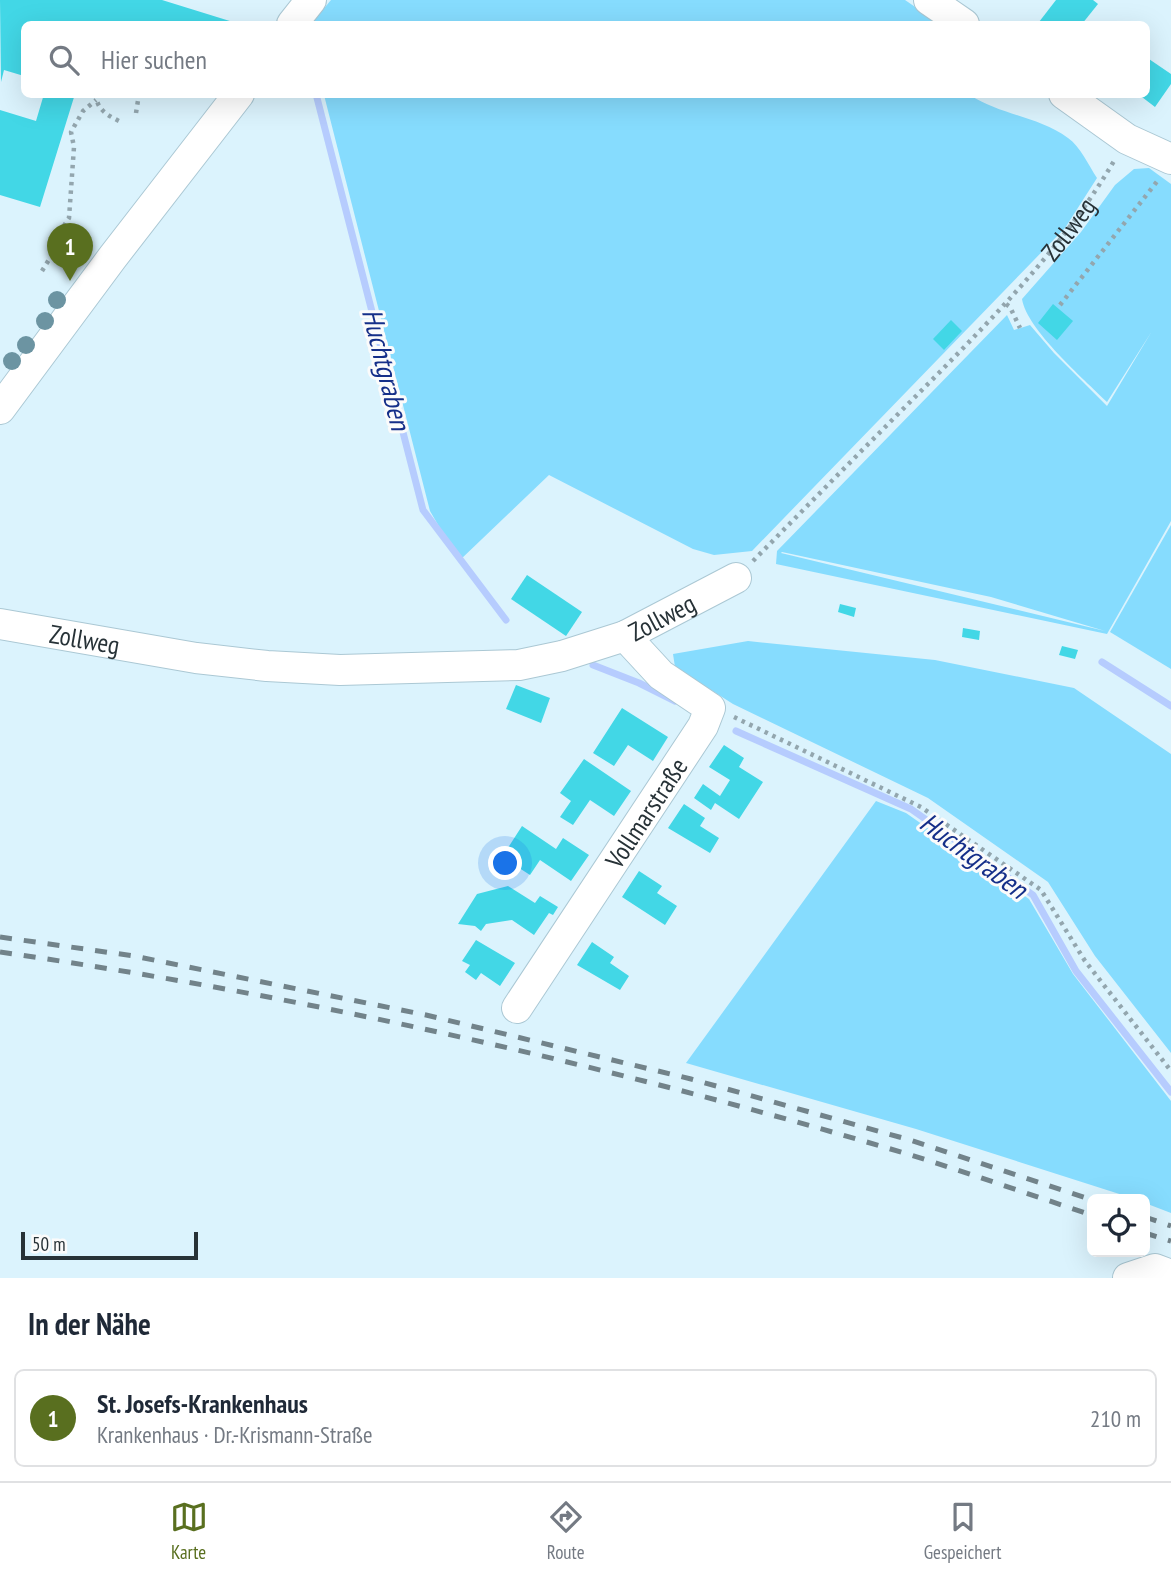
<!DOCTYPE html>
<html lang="de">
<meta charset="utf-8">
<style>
:root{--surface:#fff;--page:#f2f2f3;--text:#1f2937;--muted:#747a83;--line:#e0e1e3;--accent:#596f1f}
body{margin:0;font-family:"PT Sans Narrow",sans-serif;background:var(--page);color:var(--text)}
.controls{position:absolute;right:21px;bottom:21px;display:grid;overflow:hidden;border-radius:10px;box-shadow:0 7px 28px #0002}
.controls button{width:63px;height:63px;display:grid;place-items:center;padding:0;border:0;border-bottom:2px solid var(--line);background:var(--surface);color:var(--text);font:35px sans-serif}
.scale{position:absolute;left:21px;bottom:18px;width:177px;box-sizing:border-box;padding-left:7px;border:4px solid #273237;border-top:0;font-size:19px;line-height:24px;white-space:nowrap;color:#273237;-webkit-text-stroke:5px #fbfbfb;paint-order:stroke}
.you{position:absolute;left:506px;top:864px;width:24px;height:24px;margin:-18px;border:5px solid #fff;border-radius:50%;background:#1a73e8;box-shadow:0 0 0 10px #1a73e833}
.badge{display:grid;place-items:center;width:46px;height:46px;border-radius:50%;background:var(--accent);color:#fff;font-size:23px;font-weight:700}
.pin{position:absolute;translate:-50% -58px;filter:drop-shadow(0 2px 4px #0008)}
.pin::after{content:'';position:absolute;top:37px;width:24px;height:21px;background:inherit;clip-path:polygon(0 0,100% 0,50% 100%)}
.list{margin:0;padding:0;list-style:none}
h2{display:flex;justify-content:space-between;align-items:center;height:91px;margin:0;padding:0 28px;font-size:30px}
h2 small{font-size:23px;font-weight:400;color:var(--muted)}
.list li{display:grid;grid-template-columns:46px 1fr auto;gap:21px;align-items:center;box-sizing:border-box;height:98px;margin:0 14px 14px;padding:0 14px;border:2px solid var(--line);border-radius:10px}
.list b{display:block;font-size:26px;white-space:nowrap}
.list p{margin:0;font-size:23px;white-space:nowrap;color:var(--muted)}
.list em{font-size:23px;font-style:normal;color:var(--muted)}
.icon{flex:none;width:38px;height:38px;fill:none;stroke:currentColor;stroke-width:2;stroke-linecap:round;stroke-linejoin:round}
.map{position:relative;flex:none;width:1171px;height:1278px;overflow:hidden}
.search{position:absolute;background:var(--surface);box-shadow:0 7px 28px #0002;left:21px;right:21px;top:21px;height:77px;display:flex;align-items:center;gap:18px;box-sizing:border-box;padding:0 24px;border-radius:10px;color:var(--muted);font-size:26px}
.sheet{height:203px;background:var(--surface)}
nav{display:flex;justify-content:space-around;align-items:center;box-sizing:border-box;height:98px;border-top:2px solid var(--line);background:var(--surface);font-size:19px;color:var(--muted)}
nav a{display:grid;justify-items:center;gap:4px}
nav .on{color:var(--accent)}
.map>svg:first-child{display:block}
</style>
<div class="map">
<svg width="1171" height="1278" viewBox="0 0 1171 1278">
<rect width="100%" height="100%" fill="#dbf3fd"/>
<g fill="#86dcfe" fill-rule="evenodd">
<path d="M331,0H905L940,24H311Z"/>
<path d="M324,95H970C1000,115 1038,116 1068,138C1080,146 1089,166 1097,178L1065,228L752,551L714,555L693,549L549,475L459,561L430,511Z"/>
<path d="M1149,168L1171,184V521L1107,634L776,564L777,551L1007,315L1014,330L1030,325L1054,353L1107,406L1152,331L1107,402C1084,379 1027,330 1022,299L1081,232L1115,185L1134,169ZM782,552L991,597L1105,631L781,553Z"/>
<path d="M1171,525V669L1110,632Z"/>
<path d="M748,641L935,660L1074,688L1171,754V1053L1095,956L1048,882L928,798L733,704L675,667L673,654Z"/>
<path d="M876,801L906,813L1029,899L1073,974L1171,1101V1213L1145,1203V1199H1135L916,1129L686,1063Z"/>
</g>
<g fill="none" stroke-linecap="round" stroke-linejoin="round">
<g stroke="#b6ccfe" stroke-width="7">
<path d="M316,94L423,510L506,620"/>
<path d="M1102,662L1171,706"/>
<path d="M593,665L639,683L675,701"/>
<path d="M736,731L911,809L1033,895L1076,971L1171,1092"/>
</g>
</g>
<g fill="#42d7e6">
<path d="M0,0H162L233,22L232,24H24V76L4,70L1,82Z"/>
<path d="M1056,0H1093L1098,4L1082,24H1043L1039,22Z"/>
<path d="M1146,57L1171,74V84L1155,107L1138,94H1146Z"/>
<path d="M44,94H75L40,207L0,195V110L36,121Z"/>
<path d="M1053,304L1073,321L1057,340L1038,323Z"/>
<path d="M951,320L962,331L944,350L933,339Z"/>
<path d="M527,575L582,612L566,636L511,599Z"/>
<path d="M840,604L856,608L854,617L838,612Z"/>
<path d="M963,628L980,631L979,640L962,637Z"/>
<path d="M1062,646L1078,650L1075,659L1059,655Z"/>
<path d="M516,685L550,698L541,723L506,709Z"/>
<path d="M622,708L668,737L653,761L628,745L614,766L593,753Z"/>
<path d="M724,745L744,758L739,767L763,782L739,819L715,803L711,810L694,798L703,784L720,796L730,780L709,767Z"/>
<path d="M584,759L631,791L614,816L590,800L573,825L560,817L571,801L560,793Z"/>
<path d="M684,804L705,818L700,826L719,838L710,853L668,828Z"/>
<path d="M522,826L556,849L563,838L589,855L571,881L540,860L530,875L502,857Z"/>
<path d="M639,871L662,886L657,893L677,906L665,925L622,897Z"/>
<path d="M508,886L535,903L540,896L558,907L553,915L549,913L534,935L512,920L486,924L481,931L475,926L458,924L477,894Z"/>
<path d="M476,940L515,963L500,986L481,973L476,980L465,972L470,965L462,961Z"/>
<path d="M592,942L614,957L610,963L629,976L620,990L577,965Z"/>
</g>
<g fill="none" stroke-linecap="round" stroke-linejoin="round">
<defs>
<g id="minor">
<path d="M929,0L964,24"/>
<path d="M292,24L311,0"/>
<path d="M1064,94L1127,139L1171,159"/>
<path d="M0,409L112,258L239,94"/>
<path id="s2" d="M0,624L196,658L267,666L340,670L519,665L562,656L625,636L736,578"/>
<path id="s3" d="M517,1008L703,726L710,708L661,675L625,636"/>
<path d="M1128,1278L1155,1269L1171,1275"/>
</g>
</defs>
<use href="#minor" stroke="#abc8d4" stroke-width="32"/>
<g stroke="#93a6ae" stroke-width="4.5" stroke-dasharray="3.5 5" stroke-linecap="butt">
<path d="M96,94C96,110 109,116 121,122"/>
<path d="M136,113L139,94"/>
<path d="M42,271L53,253V243L69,218L74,147L71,132L83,111L96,100"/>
<path d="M1006,304L1010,307L1020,328"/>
<path d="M1060,305L1159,179"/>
<path id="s1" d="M753,561C810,503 867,445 924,388C994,317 1064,246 1114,161"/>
<path d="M734,717L921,807L1041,890L1085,961L1171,1071"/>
</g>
<use href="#minor" stroke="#fff" stroke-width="30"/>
<g stroke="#72838a" stroke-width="5" stroke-dasharray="12 12" stroke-linecap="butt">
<path d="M0,937L134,956L426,1015L691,1079L910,1140L1092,1200"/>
<path d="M0,952C305,996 609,1065 904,1153C967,1172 1030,1195 1092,1215"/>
<path d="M1145,1217L1171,1226"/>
<path d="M1145,1233L1171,1241"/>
</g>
</g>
<g fill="#6c94a2">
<circle cx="57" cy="300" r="9"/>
<circle cx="45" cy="321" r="9"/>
<circle cx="26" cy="345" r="9"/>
<circle cx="12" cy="361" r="9"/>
</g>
<g text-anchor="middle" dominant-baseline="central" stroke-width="6" stroke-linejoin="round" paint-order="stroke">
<g font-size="26" fill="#273237" stroke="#fbfbfb">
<text stroke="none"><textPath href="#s1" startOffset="458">Zollweg</textPath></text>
<text stroke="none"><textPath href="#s2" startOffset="674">Zollweg</textPath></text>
<text stroke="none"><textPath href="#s2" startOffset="86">Zollweg</textPath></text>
<text stroke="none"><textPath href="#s3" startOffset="234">Vollmarstraße</textPath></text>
</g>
<g font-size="28" font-style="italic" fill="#152f89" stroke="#fbfbfb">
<text transform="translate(387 369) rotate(76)">Huchtgraben</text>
<text transform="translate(974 855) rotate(36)">Huchtgraben</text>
</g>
</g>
</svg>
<div class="controls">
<button><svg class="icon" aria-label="locate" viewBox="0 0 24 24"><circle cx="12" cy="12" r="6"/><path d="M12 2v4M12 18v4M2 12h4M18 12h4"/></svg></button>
</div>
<div class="scale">50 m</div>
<div class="you"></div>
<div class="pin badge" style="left:70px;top:281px">1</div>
<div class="search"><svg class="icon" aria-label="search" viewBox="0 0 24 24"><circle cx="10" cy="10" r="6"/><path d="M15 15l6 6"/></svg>Hier suchen</div>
</div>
<section class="sheet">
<h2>In der Nähe<small></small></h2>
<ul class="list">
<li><span class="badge">1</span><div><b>St. Josefs-Krankenhaus</b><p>Krankenhaus · Dr.-Krismann-Straße</p></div><em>210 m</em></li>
</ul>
</section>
<nav>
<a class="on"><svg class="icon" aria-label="map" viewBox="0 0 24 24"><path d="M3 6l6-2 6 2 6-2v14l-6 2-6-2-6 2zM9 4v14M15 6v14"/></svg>Karte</a>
<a><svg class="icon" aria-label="directions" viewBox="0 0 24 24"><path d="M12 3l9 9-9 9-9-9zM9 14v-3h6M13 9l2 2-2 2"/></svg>Route</a>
<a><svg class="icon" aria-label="saved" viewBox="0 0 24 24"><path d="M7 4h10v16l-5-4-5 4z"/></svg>Gespeichert</a>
</nav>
